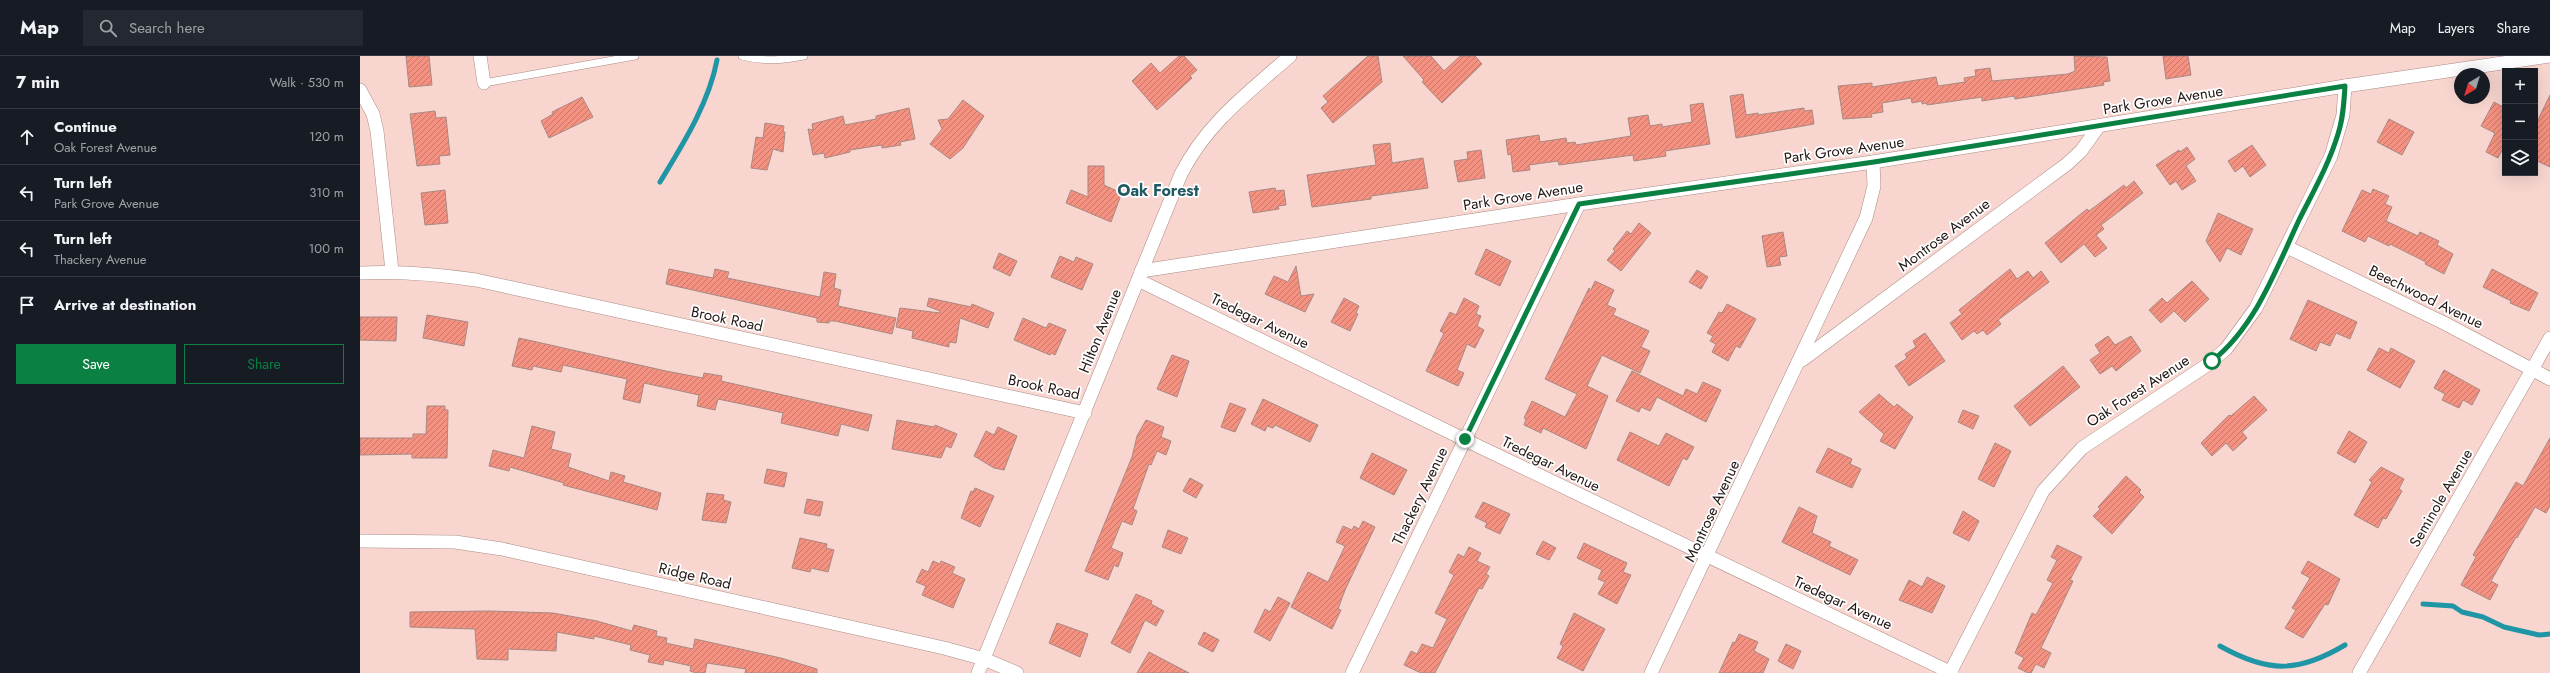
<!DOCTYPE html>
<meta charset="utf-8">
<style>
:root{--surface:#171b24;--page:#242831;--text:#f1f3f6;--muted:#9ea1a6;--line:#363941;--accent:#0b8043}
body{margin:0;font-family:Jost,sans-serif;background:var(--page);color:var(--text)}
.controls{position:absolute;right:12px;top:12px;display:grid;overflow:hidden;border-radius:0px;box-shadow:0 4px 16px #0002}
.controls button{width:36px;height:36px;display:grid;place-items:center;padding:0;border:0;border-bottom:1px solid var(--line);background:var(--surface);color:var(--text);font:20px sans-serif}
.compass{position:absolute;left:2094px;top:12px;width:36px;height:36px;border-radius:50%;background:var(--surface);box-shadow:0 4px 16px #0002;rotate:218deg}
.stop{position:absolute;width:12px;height:12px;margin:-9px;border:3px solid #0b8043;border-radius:50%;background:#fff}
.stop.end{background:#0b8043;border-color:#fff;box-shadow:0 1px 4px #0008}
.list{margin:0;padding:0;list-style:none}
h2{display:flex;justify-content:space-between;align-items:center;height:52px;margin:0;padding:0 16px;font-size:17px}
h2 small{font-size:13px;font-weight:400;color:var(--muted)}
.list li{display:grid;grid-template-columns:26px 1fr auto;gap:12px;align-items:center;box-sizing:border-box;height:56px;padding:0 16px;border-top:1px solid var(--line)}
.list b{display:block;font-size:15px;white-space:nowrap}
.list p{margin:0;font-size:13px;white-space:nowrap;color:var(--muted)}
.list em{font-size:13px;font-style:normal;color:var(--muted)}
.actions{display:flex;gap:8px;padding:12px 16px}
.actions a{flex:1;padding:9px 0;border:1px solid var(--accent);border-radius:0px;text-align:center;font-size:14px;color:var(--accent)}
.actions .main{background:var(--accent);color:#fff}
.icon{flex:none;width:22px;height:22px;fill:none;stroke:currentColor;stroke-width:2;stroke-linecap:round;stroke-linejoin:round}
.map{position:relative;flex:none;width:2190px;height:617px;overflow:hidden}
header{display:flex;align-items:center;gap:24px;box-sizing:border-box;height:56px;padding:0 20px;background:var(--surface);border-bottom:1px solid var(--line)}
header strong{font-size:19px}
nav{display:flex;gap:22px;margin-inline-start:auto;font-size:14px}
.search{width:280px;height:36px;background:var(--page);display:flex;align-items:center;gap:10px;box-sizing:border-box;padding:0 14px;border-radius:0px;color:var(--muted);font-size:15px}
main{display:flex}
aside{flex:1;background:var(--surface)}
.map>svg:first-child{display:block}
</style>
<header>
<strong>Map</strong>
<div class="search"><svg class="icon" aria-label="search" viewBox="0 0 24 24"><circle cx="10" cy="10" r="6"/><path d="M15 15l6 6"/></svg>Search here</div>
<nav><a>Map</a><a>Layers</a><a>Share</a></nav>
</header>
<main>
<aside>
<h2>7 min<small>Walk · 530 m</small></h2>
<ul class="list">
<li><svg class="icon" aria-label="ahead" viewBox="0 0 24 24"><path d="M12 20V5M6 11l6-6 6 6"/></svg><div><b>Continue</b><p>Oak Forest Avenue</p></div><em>120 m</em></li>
<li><svg class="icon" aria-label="left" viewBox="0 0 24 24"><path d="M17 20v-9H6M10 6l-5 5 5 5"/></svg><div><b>Turn left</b><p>Park Grove Avenue</p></div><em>310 m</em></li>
<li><svg class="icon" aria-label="left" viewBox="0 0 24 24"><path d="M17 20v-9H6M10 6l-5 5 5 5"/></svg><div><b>Turn left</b><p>Thackery Avenue</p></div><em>100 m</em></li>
<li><svg class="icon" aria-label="arrive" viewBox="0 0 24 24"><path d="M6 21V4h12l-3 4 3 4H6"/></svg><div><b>Arrive at destination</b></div></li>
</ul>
<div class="actions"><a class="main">Save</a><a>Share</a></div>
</aside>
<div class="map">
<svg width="2190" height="617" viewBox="0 0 2190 617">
<defs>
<pattern id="building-hatch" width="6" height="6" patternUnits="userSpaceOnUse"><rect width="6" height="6" fill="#f59180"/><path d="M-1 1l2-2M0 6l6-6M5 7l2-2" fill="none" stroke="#c67568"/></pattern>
</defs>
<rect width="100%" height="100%" fill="#f8d6cf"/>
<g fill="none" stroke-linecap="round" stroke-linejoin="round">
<g stroke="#1f95a6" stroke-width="5">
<path d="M300,126C323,88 349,47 357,4"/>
<path d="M2063,548L2093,550L2102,556L2123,561L2144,571L2179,579L2190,578"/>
<path d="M1860,590C1908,617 1938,617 1985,589"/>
</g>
</g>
<g fill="url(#building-hatch)" stroke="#a88983">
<path d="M46,0H69L72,29L49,31Z"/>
<path d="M819,0H824L837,14L830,20L832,22L797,54L772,25L791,7L800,17Z"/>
<path d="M1008,0H1018L1022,26L973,67L961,52L968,46L963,40Z"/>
<path d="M1043,0H1071L1084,15L1100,0H1115L1122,8L1082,47L1062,26L1064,24Z"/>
<path d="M1714,0L1747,1L1750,25L1743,26L1744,29L1655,43L1654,40L1622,45V41L1567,49V47L1562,48V45L1552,47L1551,42L1522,47L1523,56L1511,58L1512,61L1483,63L1478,30L1512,27V31L1576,21L1578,30L1605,26L1604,22L1616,20L1615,14L1630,12L1632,25L1708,18L1715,15Z"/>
<path d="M1803,0H1828L1831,19L1806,23Z"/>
<path d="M1383,38L1386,59L1398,57V59L1444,52V55L1452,54L1454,68L1376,82L1370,40Z"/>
<path d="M2190,39V111L2175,104V70Z"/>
<path d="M222,41L233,61L189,82L181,65L193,58L192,56Z"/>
<path d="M603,44L624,60L603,92L590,103L570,88L582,73L578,64L588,63Z"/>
<path d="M2134,46L2145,52V88L2138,102L2126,96L2135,77L2121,70Z"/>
<path d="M1343,47L1350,88L1305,95L1306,100L1274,105L1273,99L1199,109L1198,105L1169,109L1170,114L1153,116L1151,98L1148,99L1146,84L1179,79L1180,86L1206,82L1207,87L1215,86L1216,89L1271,80L1268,62L1288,59L1290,70L1302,68V71L1332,66L1330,49Z"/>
<path d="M549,52L555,83L540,86L541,89L522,92V89L490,94V96L465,102L464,97L453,99L448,73L453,74L452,68L483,60L485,69L516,63V60Z"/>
<path d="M75,55L76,62L86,61L90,99L79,100L80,108L57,110L50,58Z"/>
<path d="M2029,63L2054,76L2042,99L2017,86Z"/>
<path d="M405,67L424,70L423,76H425L423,96L413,93L407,114L391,112L396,81L403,82Z"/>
<path d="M1030,87L1032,107L1063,102L1068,132L1011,140V143L952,151L947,119L1016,109L1013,89Z"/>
<path d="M1892,89L1906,109L1890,121L1883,110L1875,116L1868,105Z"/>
<path d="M1827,91L1835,103L1826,110L1836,125L1822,134L1816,125L1810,129L1796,109L1819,94L1820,96Z"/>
<path d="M1121,94L1125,122L1098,126L1094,105L1108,103L1107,96Z"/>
<path d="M728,110H744V129L757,135L756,137L761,139L751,166L706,147L711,134L728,141Z"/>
<path d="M1774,125L1783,137L1741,169L1744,173L1736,179L1747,192L1735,201L1724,188L1701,207L1685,187L1727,153L1729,155L1764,129L1766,132Z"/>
<path d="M915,132L916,135L924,134L926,149L918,150L919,153L893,157L889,136Z"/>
<path d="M2013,133L2029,140L2025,148L2032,151L2026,165L2058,180L2060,176L2079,185L2077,189L2093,198L2084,218L2065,208L2066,206L2030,188L2029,190L2008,180L2005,186L1982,175L2002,134L2011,138Z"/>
<path d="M85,134L88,167L65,169L61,137Z"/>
<path d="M1858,157L1893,173L1881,199L1867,192L1860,206L1846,185Z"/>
<path d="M1279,167L1291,177L1261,215L1247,204L1255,195L1253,193L1267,175L1271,178Z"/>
<path d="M1423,176L1427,200L1419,201L1421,209L1407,211L1402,180Z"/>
<path d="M1126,193L1151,205L1140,230L1115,218Z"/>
<path d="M639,197L657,205L650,220L633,212Z"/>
<path d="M700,200L714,206L716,201L733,208L722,234L691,221Z"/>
<path d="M936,210L941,240L954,238L945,256L905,238L914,220L928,226Z"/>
<path d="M309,213L353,222L355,213L369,216L367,222L460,241L464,216L476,218L474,232L481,234L478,250L536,262L532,278L475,265H469V267L457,266V262L306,228Z"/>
<path d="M1650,213L1657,223L1668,215L1673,222L1681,215L1689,226L1638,264L1641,268L1627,279L1623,274L1617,278L1614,275L1602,284L1590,267L1602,258L1599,254Z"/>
<path d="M2132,213L2178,237L2169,255L2150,247L2151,245L2123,231Z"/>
<path d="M1337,214L1348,221L1341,233L1329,226Z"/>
<path d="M1235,225L1254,234L1247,249L1256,253L1253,259L1289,275L1281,291L1290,295L1280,317L1242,299L1227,330L1248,340L1226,393L1183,372L1181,377L1164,369L1166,363L1164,362L1172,345L1205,361L1217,338L1185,323L1229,232L1231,234Z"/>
<path d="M1832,225L1849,243L1825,266L1814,255L1801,267L1789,254L1802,242L1807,247Z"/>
<path d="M569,242L611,251L612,248L634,257L628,272L600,262L596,287L589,286V291L552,282L553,275L536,271L540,252L580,257V255L567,250Z"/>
<path d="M984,242L999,250L996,257L998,258L990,275L971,266Z"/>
<path d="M1104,242L1119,250L1116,258L1121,260L1117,270L1124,274L1115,292L1107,288L1097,314L1104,317L1098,330L1066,315L1084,277L1080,275L1090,256L1096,259Z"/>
<path d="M1948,244L1997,266L1990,283L1976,277L1970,290L1960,286L1956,295L1930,283Z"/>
<path d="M1367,248L1396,263L1380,292L1376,290L1368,305L1352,296L1356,288L1350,285L1353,280L1347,277L1359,256L1362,257Z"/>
<path d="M67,259L108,266L104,290L63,282Z"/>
<path d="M0,261H37L36,285L0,284Z"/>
<path d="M663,262L686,272L689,267L706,274L695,299L691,297L690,299L654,284Z"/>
<path d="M1565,277L1585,305L1549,330L1535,310L1547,302L1545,298L1556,291L1553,285Z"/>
<path d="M1748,280L1755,289L1771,280L1781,295L1756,315L1752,310L1740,318L1730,304L1740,297L1735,289Z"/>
<path d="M159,282L306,315L343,322L344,317L362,320L361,325L512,359L508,375L481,368L478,380L421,367L423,357L396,351L358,343L355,354L337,350L339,339L284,327L280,347L263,343L267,323L203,309L201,316L173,310L172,314L152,310Z"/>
<path d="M2019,292L2029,297L2031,292L2055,305L2040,332L2007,314Z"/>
<path d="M812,299L829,305L817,341L797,333Z"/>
<path d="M1703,310L1720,331L1670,370L1654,350Z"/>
<path d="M2084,314L2120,334L2112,349L2103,344L2099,352L2082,344L2085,338L2074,332Z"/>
<path d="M1272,315L1323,340L1326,333L1337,338L1343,326L1361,334L1346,366L1297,341L1290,355L1281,351L1279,356L1256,345Z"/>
<path d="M1519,338L1534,351L1537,348L1553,361L1535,393L1520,385L1524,378L1499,356Z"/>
<path d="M1894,340L1907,354L1882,376L1887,382L1873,395L1866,387L1852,400L1841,387L1869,359L1871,360Z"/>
<path d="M903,343L958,369L950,386L915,369L913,372L907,370L905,375L891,368Z"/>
<path d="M870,347L886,353L875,376L861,371Z"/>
<path d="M67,350H85V354H88L87,402H52V398L0,399V382H53V378H66Z"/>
<path d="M1603,354L1619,360L1613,373L1598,366Z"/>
<path d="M537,364L574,371L575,369L597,378L591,392L586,390L581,402L532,393Z"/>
<path d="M786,364L804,371L801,381L811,385L806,399L797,395L791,409L789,408L773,453L777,455L772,469L762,465L751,492L763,497L758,511L754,509L748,524L725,515L772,401L777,380Z"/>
<path d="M172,370L195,376L191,393L211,398L208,411L249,425L251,416L265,420L263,426L301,437L297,454L203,429L204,427L150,411L149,415L129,410L133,394L164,402Z"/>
<path d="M638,371L657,380L644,414L634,412L614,400L626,375L634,379Z"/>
<path d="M1989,375L2007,386L1995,407L1977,397Z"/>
<path d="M1270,376L1299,390L1306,377L1334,391L1327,404L1323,402L1309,430L1257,404Z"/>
<path d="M2190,382V450L2186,457L2175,451L2157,482L2156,481L2131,525L2138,529L2130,544L2101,529L2116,501L2113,499L2156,426L2163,430Z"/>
<path d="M1635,387L1651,395L1634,431L1618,423Z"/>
<path d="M1468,392L1492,403L1490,408L1501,413L1492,432L1456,416Z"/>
<path d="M1012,397L1047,414L1034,439L1000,422Z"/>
<path d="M2021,411L2044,423L2039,433L2042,435L2026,463L2023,462L2018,472L1994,459L2012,426L2009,424Z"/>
<path d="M407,413L427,417L424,431L404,427Z"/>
<path d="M1766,420L1781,434L1779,436L1784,441L1752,478L1733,460L1740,453L1738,451Z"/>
<path d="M830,422L843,429L836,442L823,435Z"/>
<path d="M615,432L634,440L620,471L601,462L611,435L613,436Z"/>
<path d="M347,437L364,439L363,444L371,446L366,467L342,464Z"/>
<path d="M447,443L463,446L460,460L444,457Z"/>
<path d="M1123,446L1150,458L1140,478L1125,471L1127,467L1115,461Z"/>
<path d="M1439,451L1457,460L1452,477L1471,486L1469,490L1498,504L1490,519L1422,486Z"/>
<path d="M1603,455L1619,465L1609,485L1593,477Z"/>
<path d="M1003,465L1015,471L985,534L978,553L981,554L972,573L931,551L948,516L968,526L985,490L976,486L983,470L992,474L994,470L999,473Z"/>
<path d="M808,474L828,482L821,498L802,491Z"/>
<path d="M440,482L467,488L466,492L474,494L468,516L451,512L450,516L432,512Z"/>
<path d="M1183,485L1196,492L1189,504L1176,498Z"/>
<path d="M1224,487L1267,507L1263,516L1271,519L1257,548L1238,538L1245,526L1238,523L1242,514L1217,502Z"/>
<path d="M1697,489L1722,501L1710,524L1713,525L1681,592L1691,597L1684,612L1676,608L1671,617H1668L1658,612L1664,602L1655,597L1672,557L1676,559L1693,527L1687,524L1697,504L1691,501Z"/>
<path d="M1109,491L1121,497L1117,505L1130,511L1126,518L1129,520L1122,533L1119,532L1075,617H1061L1044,609L1051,595L1057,598L1062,588L1073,592L1087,563L1075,557L1094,519L1089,516L1098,498L1104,501Z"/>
<path d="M573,505L580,508L581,505L595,511L592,517L605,523L593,552L562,539L566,530L556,526L562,513L568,516Z"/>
<path d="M1948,505L1980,523L1968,549L1965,548L1943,582L1925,572L1936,554L1932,552L1950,522L1941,517Z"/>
<path d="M1567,521L1585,530L1572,557L1539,544L1549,524L1562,531Z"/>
<path d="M776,538L792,545L791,548L804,555L796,570L785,564L770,597L751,587Z"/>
<path d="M918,541L930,547L910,585L894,576L905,553L910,556Z"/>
<path d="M129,555L193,557L237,565L272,575L274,569L297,575L296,580L307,582L306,587L333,593L335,583L421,602L457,613V617H385L386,613L347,607L345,617H336L330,615L331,610L304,604L303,609L288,606L290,599L270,594L271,589L234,580V583L197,576L196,595L148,593V604L117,603L115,573L50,571V556Z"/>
<path d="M1214,557L1245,573L1223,615L1197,602L1203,590L1200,588Z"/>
<path d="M697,567L728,578L720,601L689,587Z"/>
<path d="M844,576L859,584L853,596L838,588Z"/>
<path d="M1379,578L1398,586L1394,595L1409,603L1403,617H1359L1373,586L1375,587Z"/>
<path d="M1426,588L1441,595L1433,613L1418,605Z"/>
<path d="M789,596L829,617H777Z"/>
</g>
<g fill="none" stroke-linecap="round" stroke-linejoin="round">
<defs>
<g id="lane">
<path d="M382,0C404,6 422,4 444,0"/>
<path d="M124,27L275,0"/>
</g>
<g id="street">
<path d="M120,0L124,27"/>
<path d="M0,34L13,58L17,75L32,215"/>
<path d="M1927,191L2084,267L2190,323"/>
<path d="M781,215L1219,148L1513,106L1985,30L2190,0"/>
<path d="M0,217C40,215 77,218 116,224L725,357"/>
<path d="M778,224L1120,391L1592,617"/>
<path d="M1442,304L1707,108L1721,95L1739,70"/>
<path d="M0,485L95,486L142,493L584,592L624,603L657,617"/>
<path d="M618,617L821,118C847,67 888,37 930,0"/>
<path d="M992,617L1219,148"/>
<path d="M1291,617L1506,162L1514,130L1513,106"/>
<path d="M1590,617L1683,435L1722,392L1847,309L1866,293L1896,252L1971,100L1983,59L1985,30"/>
<path d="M1999,617L2190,282"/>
</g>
</defs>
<use href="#lane" stroke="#ab8b85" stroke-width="8"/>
<use href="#street" stroke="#ab8b85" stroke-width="14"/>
<use href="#lane" stroke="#fff" stroke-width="7"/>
<use href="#street" stroke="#fff" stroke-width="13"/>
</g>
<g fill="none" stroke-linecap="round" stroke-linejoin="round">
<path stroke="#0b8043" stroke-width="5" d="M1105,383L1219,148L1514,106L1985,30C1984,47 1983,63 1978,78C1969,108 1953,136 1939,164C1916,213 1896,270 1852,305"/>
</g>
<g text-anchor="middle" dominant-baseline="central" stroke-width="3.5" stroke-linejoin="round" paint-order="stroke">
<g font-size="15" fill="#231715" stroke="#fff">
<text transform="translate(1803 44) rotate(-9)">Park Grove Avenue</text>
<text transform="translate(1484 94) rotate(-8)">Park Grove Avenue</text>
<text transform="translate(1163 140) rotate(-9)">Park Grove Avenue</text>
<text transform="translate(1584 179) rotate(-37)">Montrose Avenue</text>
<text transform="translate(2066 241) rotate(26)">Beechwood Avenue</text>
<text transform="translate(367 263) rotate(12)">Brook Road</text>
<text transform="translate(900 265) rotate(26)">Tredegar Avenue</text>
<text transform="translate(740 275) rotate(-68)">Hilton Avenue</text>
<text transform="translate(684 331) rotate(12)">Brook Road</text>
<text transform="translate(1778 335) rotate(-33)">Oak Forest Avenue</text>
<text transform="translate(1191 408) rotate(26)">Tredegar Avenue</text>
<text transform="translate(1060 440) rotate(-64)">Thackery Avenue</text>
<text transform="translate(2081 442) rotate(-60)">Seminole Avenue</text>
<text transform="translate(1352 455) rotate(-65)">Montrose Avenue</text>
<text transform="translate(335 520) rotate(13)">Ridge Road</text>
<text transform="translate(1483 547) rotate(25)">Tredegar Avenue</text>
</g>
<g font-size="16" font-weight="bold" fill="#205962" stroke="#fff">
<text x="798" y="134">Oak Forest</text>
</g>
</g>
</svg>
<div class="controls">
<button>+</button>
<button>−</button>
<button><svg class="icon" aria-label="layers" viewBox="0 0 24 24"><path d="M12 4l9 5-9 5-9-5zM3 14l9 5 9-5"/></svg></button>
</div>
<svg class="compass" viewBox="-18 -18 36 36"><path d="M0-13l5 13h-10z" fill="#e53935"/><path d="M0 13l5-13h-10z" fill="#9ea1a6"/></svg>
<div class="stop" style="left:1852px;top:305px"></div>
<div class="stop end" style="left:1105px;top:383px"></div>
</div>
</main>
